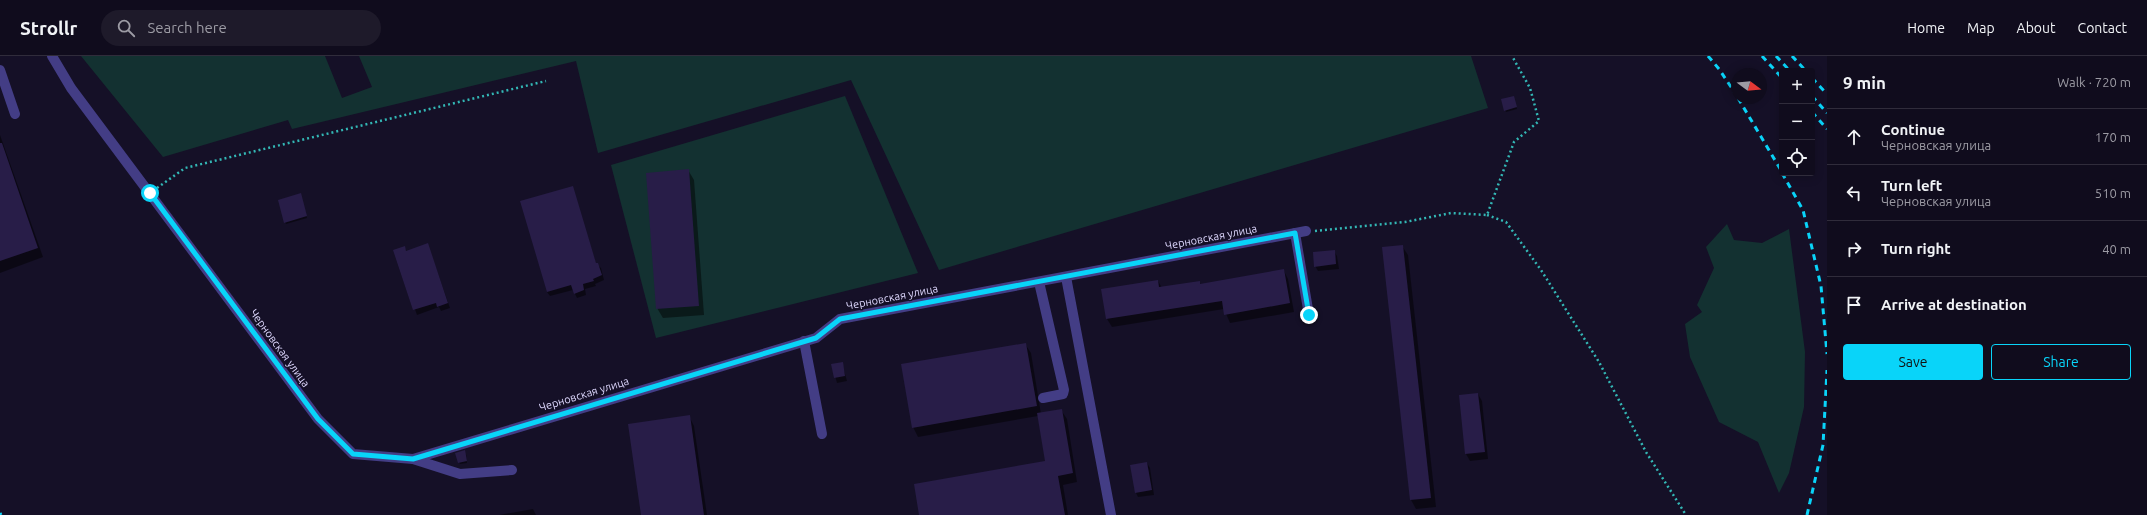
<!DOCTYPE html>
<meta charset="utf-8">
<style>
:root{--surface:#100c1d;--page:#1e1a2a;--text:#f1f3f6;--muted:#9c9ba4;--line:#302c3b;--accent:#09d4f9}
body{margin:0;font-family:Ubuntu,sans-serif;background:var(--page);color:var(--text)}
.controls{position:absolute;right:12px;top:12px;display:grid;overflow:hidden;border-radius:4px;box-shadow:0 2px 10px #0003}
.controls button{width:36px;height:36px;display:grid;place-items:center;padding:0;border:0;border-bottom:1px solid var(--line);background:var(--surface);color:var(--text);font:20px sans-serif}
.compass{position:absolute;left:1731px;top:12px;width:36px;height:36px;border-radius:50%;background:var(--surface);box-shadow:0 2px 10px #0003;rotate:106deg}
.stop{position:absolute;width:12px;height:12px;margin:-9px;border:3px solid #09d4f9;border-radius:50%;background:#fff}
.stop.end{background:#09d4f9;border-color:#fff;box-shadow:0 1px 4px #0008}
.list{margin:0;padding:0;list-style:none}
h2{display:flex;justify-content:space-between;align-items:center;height:52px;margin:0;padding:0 16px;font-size:17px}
h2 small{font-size:13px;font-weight:400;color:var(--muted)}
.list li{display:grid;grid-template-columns:26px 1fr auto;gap:12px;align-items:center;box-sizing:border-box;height:56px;padding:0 16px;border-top:1px solid var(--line)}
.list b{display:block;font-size:15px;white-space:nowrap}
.list p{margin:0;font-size:13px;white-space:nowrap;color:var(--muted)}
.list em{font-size:13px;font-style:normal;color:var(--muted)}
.actions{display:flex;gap:8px;padding:12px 16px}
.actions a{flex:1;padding:9px 0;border:1px solid var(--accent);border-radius:4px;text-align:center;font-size:14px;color:var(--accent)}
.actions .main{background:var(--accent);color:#111}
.icon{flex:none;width:22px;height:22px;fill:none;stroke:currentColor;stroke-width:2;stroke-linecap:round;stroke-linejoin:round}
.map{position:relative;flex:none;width:1827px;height:459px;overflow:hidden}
header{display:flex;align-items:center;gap:24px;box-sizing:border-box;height:56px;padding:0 20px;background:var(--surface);border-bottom:1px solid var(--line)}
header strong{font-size:19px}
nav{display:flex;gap:22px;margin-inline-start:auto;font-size:14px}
.search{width:280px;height:36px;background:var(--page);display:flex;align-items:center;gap:10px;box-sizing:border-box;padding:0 14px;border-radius:22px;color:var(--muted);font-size:15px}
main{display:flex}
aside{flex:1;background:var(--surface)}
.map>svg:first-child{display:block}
</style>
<header>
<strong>Strollr</strong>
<div class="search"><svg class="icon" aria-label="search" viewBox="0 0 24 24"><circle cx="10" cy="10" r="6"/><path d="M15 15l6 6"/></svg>Search here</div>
<nav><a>Home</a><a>Map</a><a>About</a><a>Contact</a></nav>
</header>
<main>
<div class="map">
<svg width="1827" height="459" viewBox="0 0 1827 459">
<rect width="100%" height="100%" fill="#151027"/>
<g fill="#133131">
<path d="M81,0H325L342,42L372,31L359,0H1471L1488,52L939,214L851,24L598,97L576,5L292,73L288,64L163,101Z"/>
<path d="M845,40L918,217L656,282L611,109Z"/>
<path d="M1727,168L1734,184L1762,187L1789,173L1805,296L1804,351L1789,417L1779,437L1758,386L1719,366L1690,301L1685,268L1702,256L1697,249L1714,212L1706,191Z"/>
</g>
<g fill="#0007">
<path d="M1514,43L1517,53L1506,56L1505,54Z"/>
<path d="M0,79L43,201L0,217Z"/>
<path d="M688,114L694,124L704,259L663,262L657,252Z"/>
<path d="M572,131L596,208L601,212L604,224L595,228L596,230L585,233L586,239L577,242L573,234L550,240L547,236Z"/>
<path d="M301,141L307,162L286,168L285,166Z"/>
<path d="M428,189L450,252L441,255L439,251L417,259L394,195L404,191L407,196Z"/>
<path d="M1402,190L1408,199L1436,451L1416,453L1411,444Z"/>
<path d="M1334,195L1337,200L1339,213L1318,215L1315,210Z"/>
<path d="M1284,215L1288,223L1294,256L1230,267L1224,253L1112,271L1107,263L1158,225L1162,232L1199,226L1201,229Z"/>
<path d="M1025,288L1031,297L1041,358L1061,354L1067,363L1077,426L1063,429L1068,459H920L1046,406L1038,360L918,381L913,371Z"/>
<path d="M842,307L847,325L837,327L832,309Z"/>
<path d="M1478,338L1482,345L1488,403L1470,405L1466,398Z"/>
<path d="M689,360L694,370L707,459H642Z"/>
<path d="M466,398L467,407L460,408L459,406Z"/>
<path d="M1147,407L1150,412L1154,439L1138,441L1136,437Z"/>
<path d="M533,453L536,459H499Z"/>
</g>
<g fill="#281d48">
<path d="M1514,40L1517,51L1504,55L1501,43Z"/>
<path d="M0,87H2L38,192L0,205Z"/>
<path d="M689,113L699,250L656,253L646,117Z"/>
<path d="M573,130L596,207H598L602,219L593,223L594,225L583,228L584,234L574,238L571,229L547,236L520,145Z"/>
<path d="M301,137L307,160L284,167L278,144Z"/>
<path d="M428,187L448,247L437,251L436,247L413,254L393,194L405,190L406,195Z"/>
<path d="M1403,189L1431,442L1410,444L1382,191Z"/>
<path d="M1335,194L1336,208L1314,211L1313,196Z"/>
<path d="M1284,213L1290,247L1224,259L1222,245L1106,263L1101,233L1158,224L1159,231L1200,225V228Z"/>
<path d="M1026,287L1037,350L912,372L901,308Z"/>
<path d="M843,306L845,320L834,322L831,308Z"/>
<path d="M1478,337L1485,396L1465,398L1459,339Z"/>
<path d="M1062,353L1073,417L1058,420L1065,459H919L914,428L1045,405L1037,357Z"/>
<path d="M690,359L704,459H641L628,368Z"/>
<path d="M465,394L467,405L458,407L455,397Z"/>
<path d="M1147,406L1152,434L1135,437L1130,409Z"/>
</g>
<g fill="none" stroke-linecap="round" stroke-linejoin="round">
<g stroke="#33b7b5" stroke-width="2.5" stroke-dasharray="2 3" stroke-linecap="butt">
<path d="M157,132L185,112L546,25"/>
<path d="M1487,159L1506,166L1541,214L1599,306L1646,396L1686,459"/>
<path d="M1315,175L1405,166L1451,157L1487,159L1514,86L1539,65L1530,32L1512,0"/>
</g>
<g stroke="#433d85" stroke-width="10">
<path d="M52,0L71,32L318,363L353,398L413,403L816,282L840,263L1306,175"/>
<path d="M0,14L15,58"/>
<path d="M1295,177L1309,259"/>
<path d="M1066,221L1111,459"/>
<path d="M1039,226L1064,334L1063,338L1043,342"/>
<path d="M804,285L822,378"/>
<path d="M413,403L460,418L512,414"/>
</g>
<g stroke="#09d4f9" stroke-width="3" stroke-dasharray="6 5" stroke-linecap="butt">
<path d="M1708,0L1719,13L1737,40"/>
<path d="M1762,0L1782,22"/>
<path d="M1776,0L1790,15"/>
<path d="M1792,0L1806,15"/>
<path d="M1812,22L1827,38"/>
<path d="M1812,40L1827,57"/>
<path d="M1738,42L1782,116"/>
<path d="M1812,56L1827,73"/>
<path d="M1782,117L1803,154L1821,230L1827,298"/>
<path d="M0,457L1,459"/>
<path d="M1807,459L1823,389L1827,314"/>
</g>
</g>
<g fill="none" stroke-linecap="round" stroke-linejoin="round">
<path stroke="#09d4f9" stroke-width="5" d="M150,137L318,363L353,398L413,403L816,282L840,263L1295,177L1309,259"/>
</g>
<g text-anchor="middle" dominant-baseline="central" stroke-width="3" stroke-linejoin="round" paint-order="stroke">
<g font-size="11" fill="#ded8fe" stroke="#151027">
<text transform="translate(1211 181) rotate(-11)">Черновская улица</text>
<text transform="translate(892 241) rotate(-11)">Черновская улица</text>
<text transform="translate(280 292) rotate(54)">Черновская улица</text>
<text transform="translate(584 338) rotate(-17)">Черновская улица</text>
</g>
</g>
</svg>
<div class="controls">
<button>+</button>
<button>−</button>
<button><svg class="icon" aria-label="locate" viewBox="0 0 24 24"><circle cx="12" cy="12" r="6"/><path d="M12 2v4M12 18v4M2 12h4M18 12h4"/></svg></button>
</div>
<svg class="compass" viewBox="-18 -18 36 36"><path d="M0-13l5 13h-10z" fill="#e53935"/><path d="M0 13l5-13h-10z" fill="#9c9ba4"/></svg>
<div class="stop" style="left:150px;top:137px"></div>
<div class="stop end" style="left:1309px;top:259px"></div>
</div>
<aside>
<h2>9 min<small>Walk · 720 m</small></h2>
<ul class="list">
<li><svg class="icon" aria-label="ahead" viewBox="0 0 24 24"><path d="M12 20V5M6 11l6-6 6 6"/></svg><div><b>Continue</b><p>Черновская улица</p></div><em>170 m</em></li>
<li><svg class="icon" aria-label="left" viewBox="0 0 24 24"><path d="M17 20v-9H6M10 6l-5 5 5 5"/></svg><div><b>Turn left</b><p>Черновская улица</p></div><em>510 m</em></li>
<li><svg class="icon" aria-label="right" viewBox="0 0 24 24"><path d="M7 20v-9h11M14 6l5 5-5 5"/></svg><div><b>Turn right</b></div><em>40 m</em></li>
<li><svg class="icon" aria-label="arrive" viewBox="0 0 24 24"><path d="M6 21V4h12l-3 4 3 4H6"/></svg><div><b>Arrive at destination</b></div></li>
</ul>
<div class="actions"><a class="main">Save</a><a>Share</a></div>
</aside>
</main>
